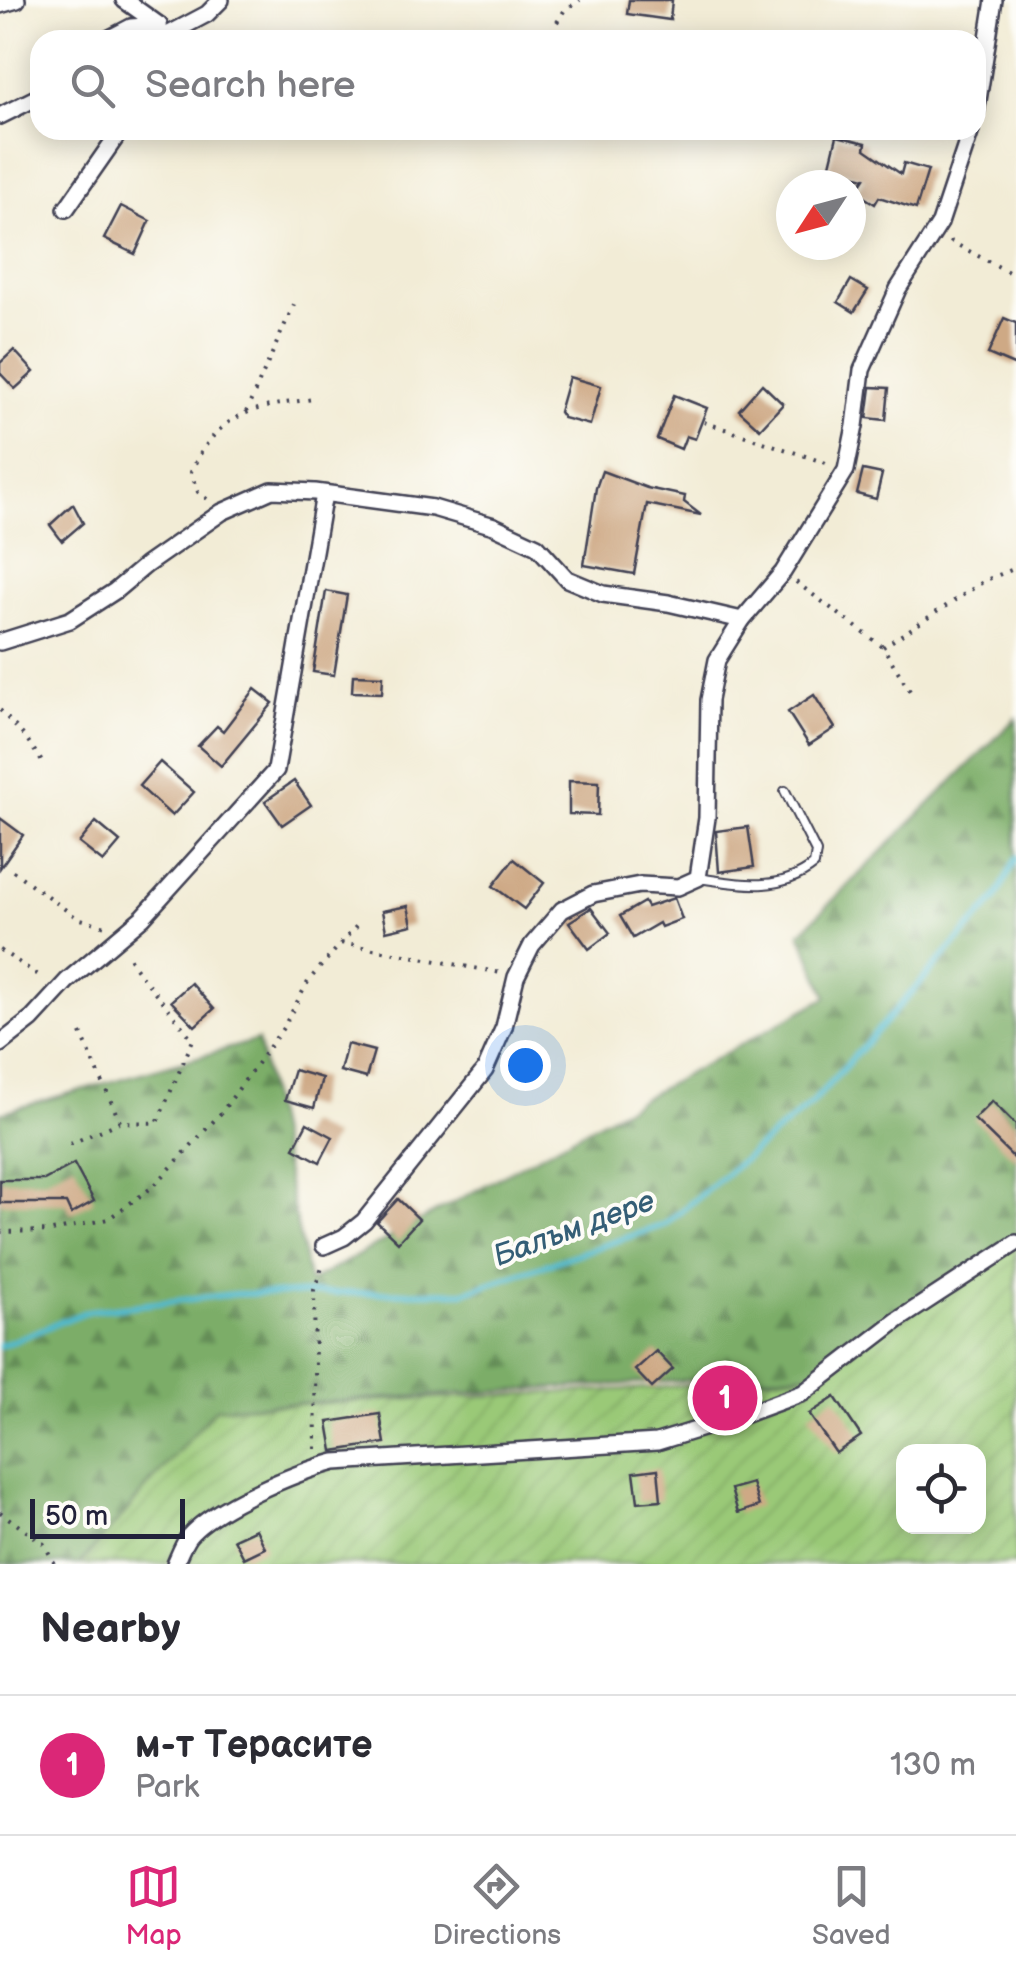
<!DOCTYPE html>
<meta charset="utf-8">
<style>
:root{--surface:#fff;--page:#f2f2f3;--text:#2b2b33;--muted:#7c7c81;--line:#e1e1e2;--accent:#db2777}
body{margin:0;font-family:"Balsamiq Sans",sans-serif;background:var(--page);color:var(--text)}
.controls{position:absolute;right:30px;bottom:30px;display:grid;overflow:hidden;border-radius:20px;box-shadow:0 5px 25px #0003}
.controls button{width:90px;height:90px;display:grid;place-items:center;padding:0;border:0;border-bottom:2px solid var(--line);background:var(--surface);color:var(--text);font:50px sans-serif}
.compass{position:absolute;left:776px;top:170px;width:90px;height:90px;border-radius:50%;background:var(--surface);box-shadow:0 5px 25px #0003;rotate:234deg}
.scale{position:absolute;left:30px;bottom:25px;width:155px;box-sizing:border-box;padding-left:10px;border:5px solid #22223b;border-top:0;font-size:28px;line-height:35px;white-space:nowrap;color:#22223b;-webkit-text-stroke:8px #fdfcf7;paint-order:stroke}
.you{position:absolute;left:525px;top:1065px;width:35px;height:35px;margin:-25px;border:8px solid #fff;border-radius:50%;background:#1a73e8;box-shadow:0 0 0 15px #1a73e833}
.badge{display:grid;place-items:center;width:65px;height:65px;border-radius:50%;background:var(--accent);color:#fff;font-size:32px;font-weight:700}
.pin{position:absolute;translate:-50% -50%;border:5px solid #fff;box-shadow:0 2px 10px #0006}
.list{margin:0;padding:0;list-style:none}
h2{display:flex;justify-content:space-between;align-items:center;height:130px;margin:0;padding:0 40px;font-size:42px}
h2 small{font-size:32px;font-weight:400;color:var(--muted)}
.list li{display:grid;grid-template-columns:65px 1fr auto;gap:30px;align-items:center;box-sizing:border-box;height:140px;padding:0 40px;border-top:2px solid var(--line)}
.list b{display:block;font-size:38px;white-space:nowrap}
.list p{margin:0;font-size:32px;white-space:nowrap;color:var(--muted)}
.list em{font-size:32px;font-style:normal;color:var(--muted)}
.icon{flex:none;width:55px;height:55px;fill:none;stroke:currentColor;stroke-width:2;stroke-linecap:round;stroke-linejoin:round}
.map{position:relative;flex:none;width:1016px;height:1564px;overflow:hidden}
.search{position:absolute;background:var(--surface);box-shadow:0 5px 25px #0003;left:30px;right:30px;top:30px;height:110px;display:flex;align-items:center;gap:25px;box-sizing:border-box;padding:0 35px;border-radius:30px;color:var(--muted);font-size:38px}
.sheet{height:270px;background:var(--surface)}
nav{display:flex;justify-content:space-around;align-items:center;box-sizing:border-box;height:140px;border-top:2px solid var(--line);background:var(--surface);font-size:28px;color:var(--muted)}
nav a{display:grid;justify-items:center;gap:5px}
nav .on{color:var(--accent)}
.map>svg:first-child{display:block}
</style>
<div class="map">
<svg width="1016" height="1564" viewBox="0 0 1016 1564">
<defs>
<pattern id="forest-firs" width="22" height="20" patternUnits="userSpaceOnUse" patternTransform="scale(2.5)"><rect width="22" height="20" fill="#7bad68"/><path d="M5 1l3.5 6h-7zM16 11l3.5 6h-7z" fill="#648c57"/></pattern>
<pattern id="garden-furrows" width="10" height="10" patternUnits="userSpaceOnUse" patternTransform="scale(2.5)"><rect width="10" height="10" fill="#9ac977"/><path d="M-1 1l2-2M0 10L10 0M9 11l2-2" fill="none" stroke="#84ac68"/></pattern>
</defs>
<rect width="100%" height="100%" fill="#fdfcf7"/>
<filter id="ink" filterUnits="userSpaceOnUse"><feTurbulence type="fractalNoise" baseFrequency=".01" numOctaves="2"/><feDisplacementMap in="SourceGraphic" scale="20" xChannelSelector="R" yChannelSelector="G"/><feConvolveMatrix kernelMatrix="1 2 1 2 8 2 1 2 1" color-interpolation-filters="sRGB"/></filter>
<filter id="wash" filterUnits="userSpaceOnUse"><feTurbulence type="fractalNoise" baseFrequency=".0048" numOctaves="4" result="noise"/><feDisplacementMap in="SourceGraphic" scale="40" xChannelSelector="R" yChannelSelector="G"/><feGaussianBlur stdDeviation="2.25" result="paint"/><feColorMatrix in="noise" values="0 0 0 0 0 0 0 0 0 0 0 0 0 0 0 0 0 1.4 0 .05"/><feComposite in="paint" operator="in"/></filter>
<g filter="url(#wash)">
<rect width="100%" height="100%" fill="#f2ecd6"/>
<path fill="url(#forest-firs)" stroke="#4e6852" stroke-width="2.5" d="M1016,718V1239L819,1373L216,1408L80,1564H0V1113L258,1040L309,1282L827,997L800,933Z"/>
<path fill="url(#garden-furrows)" stroke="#5e7659" stroke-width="2.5" fill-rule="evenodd" d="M1016,1240V1564H81L216,1408L652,1388L820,1373ZM904,1452H978V1526H904Z"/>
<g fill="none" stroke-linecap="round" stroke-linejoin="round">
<path stroke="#50b9ce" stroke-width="6" d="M0,1346L88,1311L235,1294L464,1292L664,1225L812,1103L995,900L1016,859"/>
</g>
<g id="blocks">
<g fill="#cea985">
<path d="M629,0H672L670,20L627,14Z"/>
<path d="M837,136L866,143L865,149L901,174L904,163L928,170L916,209L879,197L875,204L856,192L865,178L829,169Z"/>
<path d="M121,206L150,221L135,254L104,239Z"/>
<path d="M851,280L868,290L854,312L838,302Z"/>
<path d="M1004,318L1016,323V366L988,354Z"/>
<path d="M14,350L34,372L15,389L0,373V363Z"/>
<path d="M569,377L601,386L590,425L563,418L559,412Z"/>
<path d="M762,384L783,404L760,429L739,410Z"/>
<path d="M871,387L889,388L886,420L867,418Z"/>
<path d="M674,395L707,408L695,439L686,436L681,449L657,439Z"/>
<path d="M863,470L882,474L876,499L857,494Z"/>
<path d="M602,471L647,488L685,496L684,502L701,515L647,504L634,574L584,565L596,488Z"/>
<path d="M73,504L83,523L62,541L50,525Z"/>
<path d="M326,591L347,595L334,675L313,672Z"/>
<path d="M353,675L383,676L382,693L352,692Z"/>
<path d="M255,689L273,703L221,766L198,746L217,726L223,731Z"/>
<path d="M814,695L835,728L809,745L788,712Z"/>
<path d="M160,762L194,792L172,816L139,786Z"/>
<path d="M294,781L311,805L282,825L265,801Z"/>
<path d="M569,781L599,782L598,815L569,814Z"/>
<path d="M0,818L23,835L0,868Z"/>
<path d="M96,822L120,842L103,862L79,843Z"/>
<path d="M748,827L754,867L719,872L716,831Z"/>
<path d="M514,859L544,883L524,909L493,886Z"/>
<path d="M674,898L682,919L661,927L659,923L633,938L620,916L644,902L647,907Z"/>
<path d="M408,906L412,925L386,931L382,911Z"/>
<path d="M591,908L610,933L589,949L569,922Z"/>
<path d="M191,983L214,1009L195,1026L171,1001Z"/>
<path d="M347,1044L374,1051L366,1078L340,1071Z"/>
<path d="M294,1070L322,1078L314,1108L285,1100Z"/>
<path d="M992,1101L1016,1125V1160L974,1119Z"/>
<path d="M307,1123L333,1137L320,1162L294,1148Z"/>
<path d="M74,1164L94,1201L71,1214L66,1203H0V1180H44Z"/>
<path d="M398,1199L419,1219L398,1242L377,1222Z"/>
<path d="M656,1351L673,1369L652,1388L635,1370Z"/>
<path d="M835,1397L861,1436L836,1453L809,1414Z"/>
<path d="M380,1414L385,1443L333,1451L328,1422Z"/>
<path d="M658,1469L661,1500L638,1502L634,1472Z"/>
<path d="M752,1483L759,1506L738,1513L731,1489Z"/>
<path d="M256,1529L265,1548L244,1558L234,1539Z"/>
</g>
</g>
</g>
<g filter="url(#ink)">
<use href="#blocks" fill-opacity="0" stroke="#414052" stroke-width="2.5"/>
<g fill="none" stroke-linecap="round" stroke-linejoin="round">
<defs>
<path id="service" d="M698,878C740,884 779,893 814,865L816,852L785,791"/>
<g id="minor">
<path d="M124,0L159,25V28"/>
<path d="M0,5L17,0"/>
<path d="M106,40L131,27L159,25"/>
<path d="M158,40L207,14L221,0"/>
<path d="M976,113L994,0"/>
<path d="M0,116L40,96"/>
<path d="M66,209L121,130"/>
<path d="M0,642L70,620L115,591L146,565L222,512L272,490L315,492L433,508L494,526L537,546L567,579L603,594L668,603L742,620"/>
<path d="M0,1044L32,1019L67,981L143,917L276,770L324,494"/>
<path d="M324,1246L344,1237L364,1221L485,1070L504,1027L516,977L532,945L562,910L593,894L640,885L678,887L698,878L707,818L709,700L717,660L742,620L783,572L846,470L855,426L862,370L898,289L940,223L971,130"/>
<path d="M175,1564C179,1555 183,1544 189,1536C215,1506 297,1472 335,1462L657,1442L732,1419L803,1393L898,1320L1016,1243"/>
</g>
</defs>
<use href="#service" stroke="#414052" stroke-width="12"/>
<use href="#minor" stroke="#414052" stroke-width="20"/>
<g stroke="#414052" stroke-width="4" stroke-dasharray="2.5 8" stroke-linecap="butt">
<path d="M546,40L564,11L580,0"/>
<path d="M491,138L495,130"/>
<path d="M950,241L1016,276"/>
<path d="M246,412L295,302"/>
<path d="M704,422L832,465"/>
<path d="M207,499L198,492L191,472C218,412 253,407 314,399"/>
<path d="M796,582L883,647L910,691"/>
<path d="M883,647L986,580L1016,568"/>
<path d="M0,710L26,738L45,766"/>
<path d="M13,871L77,918L106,926"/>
<path d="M341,943L501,973"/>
<path d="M0,950L43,978"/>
<path d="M81,1033L120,1122L157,1123L193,1040L133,965L127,953"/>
<path d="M70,1144L120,1122"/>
<path d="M0,1232L52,1231L108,1219L154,1186L221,1113L283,1028L309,980L359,923"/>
<path d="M316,1449L314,1290L323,1265"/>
<path d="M0,1512L44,1544L55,1564"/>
</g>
<use href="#service" stroke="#fff" stroke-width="8"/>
<use href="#minor" stroke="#fff" stroke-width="15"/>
</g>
</g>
<g text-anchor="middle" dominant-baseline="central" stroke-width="8" stroke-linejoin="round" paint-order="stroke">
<g font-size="30" font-style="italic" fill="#345e76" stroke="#fdfcf7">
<text transform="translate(574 1229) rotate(-20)">Балъм дере</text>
</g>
</g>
</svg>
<div class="controls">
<button><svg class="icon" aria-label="locate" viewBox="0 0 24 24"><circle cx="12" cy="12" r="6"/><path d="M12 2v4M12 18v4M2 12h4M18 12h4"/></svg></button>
</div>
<svg class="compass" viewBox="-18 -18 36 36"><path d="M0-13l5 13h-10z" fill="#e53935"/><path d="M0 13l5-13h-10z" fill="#7c7c81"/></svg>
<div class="scale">50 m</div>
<div class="you"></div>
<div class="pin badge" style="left:725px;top:1398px">1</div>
<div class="search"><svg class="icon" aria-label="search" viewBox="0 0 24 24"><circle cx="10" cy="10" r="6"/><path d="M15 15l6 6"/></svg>Search here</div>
</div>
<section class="sheet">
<h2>Nearby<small></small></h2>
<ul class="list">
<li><span class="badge">1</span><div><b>м-т Терасите</b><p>Park</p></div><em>130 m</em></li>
</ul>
</section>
<nav>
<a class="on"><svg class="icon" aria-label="map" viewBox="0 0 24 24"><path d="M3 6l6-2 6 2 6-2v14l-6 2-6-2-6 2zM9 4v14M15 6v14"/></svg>Map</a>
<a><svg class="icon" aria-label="directions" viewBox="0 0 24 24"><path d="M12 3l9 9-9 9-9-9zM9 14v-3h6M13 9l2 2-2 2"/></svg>Directions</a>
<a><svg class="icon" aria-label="saved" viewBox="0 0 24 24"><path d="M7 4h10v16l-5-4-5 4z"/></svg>Saved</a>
</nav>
